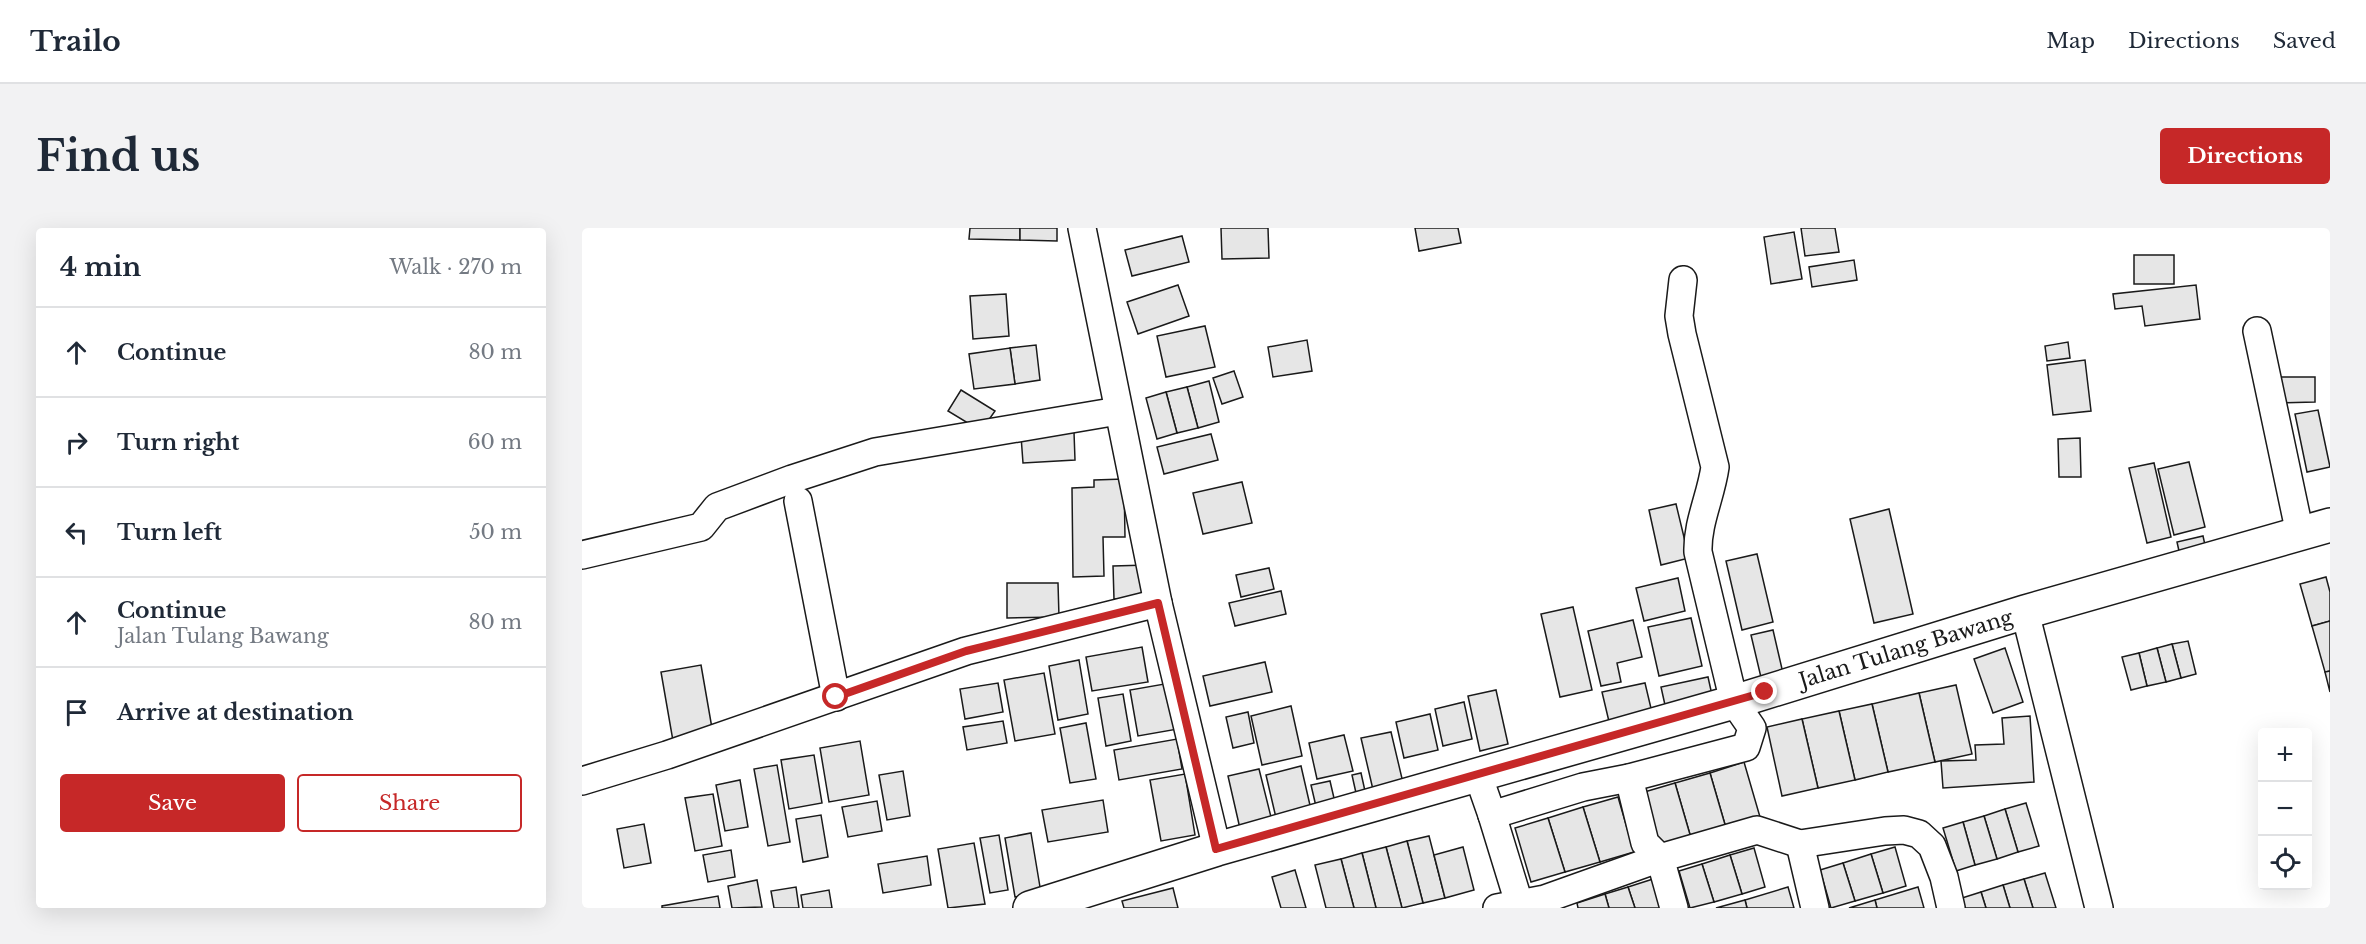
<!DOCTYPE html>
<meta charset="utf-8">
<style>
:root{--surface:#fff;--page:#f2f2f3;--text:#1f2937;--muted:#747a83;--line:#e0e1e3;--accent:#c62828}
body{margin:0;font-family:"Libre Baskerville",serif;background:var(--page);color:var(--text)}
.controls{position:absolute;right:18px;bottom:18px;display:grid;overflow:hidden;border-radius:6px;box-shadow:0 6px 24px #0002}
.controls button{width:54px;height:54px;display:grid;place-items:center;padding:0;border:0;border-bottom:2px solid var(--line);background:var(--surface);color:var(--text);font:30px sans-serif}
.stop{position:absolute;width:18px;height:18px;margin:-14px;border:4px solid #c62828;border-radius:50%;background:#fff}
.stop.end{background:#c62828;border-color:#fff;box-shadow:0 2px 6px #0008}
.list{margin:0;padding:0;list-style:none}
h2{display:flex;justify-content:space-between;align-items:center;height:78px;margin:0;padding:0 24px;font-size:26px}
h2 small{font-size:20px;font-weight:400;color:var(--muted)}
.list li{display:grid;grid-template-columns:39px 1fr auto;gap:18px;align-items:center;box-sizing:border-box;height:90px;padding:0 24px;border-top:2px solid var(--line)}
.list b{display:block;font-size:22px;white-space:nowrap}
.list p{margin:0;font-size:20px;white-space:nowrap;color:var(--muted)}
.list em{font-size:20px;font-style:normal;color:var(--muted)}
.actions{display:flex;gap:12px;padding:18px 24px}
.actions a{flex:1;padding:14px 0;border:2px solid var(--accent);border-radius:6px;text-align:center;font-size:21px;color:var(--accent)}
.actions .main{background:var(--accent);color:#fff}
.icon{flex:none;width:33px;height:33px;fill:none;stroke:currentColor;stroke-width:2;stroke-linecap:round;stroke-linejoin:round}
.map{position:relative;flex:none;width:1748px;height:680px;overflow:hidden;border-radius:6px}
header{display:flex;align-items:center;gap:36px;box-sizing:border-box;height:84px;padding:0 30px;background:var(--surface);border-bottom:2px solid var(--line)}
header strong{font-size:28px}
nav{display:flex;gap:33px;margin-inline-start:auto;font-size:21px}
.intro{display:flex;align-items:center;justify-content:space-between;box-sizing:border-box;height:144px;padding:0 36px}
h1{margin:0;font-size:42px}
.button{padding:15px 27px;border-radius:6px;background:var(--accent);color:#fff;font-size:21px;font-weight:700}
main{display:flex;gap:36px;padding:0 36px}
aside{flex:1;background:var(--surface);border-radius:6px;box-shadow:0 6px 24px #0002}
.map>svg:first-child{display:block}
</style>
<header>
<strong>Trailo</strong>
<nav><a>Map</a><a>Directions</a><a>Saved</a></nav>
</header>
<div class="intro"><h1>Find us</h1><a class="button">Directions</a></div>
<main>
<aside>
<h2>4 min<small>Walk · 270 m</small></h2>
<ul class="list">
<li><svg class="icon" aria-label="ahead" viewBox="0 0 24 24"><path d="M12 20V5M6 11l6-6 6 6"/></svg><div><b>Continue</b></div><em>80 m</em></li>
<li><svg class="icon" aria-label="right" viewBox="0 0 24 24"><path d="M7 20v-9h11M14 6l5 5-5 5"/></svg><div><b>Turn right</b></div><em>60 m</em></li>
<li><svg class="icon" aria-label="left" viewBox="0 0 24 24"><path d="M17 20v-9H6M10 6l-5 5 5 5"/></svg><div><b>Turn left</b></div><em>50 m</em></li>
<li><svg class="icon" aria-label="ahead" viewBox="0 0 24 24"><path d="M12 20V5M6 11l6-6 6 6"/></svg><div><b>Continue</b><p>Jalan Tulang Bawang</p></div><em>80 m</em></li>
<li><svg class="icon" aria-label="arrive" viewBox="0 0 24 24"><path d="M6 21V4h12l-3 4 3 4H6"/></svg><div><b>Arrive at destination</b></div></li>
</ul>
<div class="actions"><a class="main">Save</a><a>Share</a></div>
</aside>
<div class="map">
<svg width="1748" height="680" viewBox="0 0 1748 680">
<rect width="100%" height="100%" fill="#fff"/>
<g fill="#e6e6e6" stroke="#1a1a1a" stroke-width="1.5">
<path d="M388,0H438V12L387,11Z"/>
<path d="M438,0H475V13L438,12Z"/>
<path d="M639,0H686L687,30L640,31Z"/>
<path d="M833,0H876L879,15L837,23Z"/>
<path d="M1219,0H1253L1257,24L1223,28Z"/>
<path d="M1212,4L1220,51L1189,56L1182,9Z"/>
<path d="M600,8L607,34L550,48L543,22Z"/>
<rect x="1552" y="27" width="40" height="29"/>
<path d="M1272,32L1275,52L1230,59L1227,39Z"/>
<path d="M596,57L607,88L556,106L545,74Z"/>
<path d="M1614,57L1618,91L1563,98L1560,78L1533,81L1531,66Z"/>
<path d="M424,66L427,108L391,111L388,68Z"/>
<path d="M623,98L633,139L584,149L575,108Z"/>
<path d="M725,112L730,143L691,149L686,119Z"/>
<path d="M1486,114L1488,130L1465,133L1463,118Z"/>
<path d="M454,117L458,152L433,156L428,120Z"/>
<path d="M428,120L433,156L392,161L387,126Z"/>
<path d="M1503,132L1509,183L1471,187L1465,137Z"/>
<path d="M652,143L661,169L640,176L631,150Z"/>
<path d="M1697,149H1733V174L1697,175Z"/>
<path d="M627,153L637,194L616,200L605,159Z"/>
<path d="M605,159L616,200L595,205L584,164Z"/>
<path d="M379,162L413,183L399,203L366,183Z"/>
<path d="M584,164L595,205L575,211L564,170Z"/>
<path d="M1736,182L1748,239L1725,244L1713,186Z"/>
<path d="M492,204L493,232L441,235L439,208Z"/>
<path d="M629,206L636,232L582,246L575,219Z"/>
<path d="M1498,210L1499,249H1477L1476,211Z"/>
<path d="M1607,234L1623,299L1592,307L1576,241Z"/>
<path d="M1572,235L1589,309L1565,315L1547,240Z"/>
<path d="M542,251L543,309H521L522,348L491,349L490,260L512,259V252Z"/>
<path d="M660,254L670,295L621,306L611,265Z"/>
<path d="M1094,276L1107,330L1079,337L1067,282Z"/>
<path d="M1307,281L1331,386L1292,395L1268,291Z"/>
<path d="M1621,308L1625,326L1599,332L1595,314Z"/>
<path d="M1175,326L1191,394L1160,402L1144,333Z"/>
<path d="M566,337V371H532L531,338Z"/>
<path d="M687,340L692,361L659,369L654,347Z"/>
<path d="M1744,349L1748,364V393L1730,398L1718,356Z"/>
<path d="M1096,350L1103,383L1062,393L1054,360Z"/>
<path d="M425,355H476L477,389L425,390Z"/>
<path d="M699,363L704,386L653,398L647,375Z"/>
<path d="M991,379L1010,462L978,469L959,386Z"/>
<path d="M1109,390L1120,438L1077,448L1066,399Z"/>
<path d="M1051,392L1060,429L1035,435L1039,454L1019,458L1006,403Z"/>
<path d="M1748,393V443L1743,444L1730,398Z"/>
<path d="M1191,402L1203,454L1181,458L1169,407Z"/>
<path d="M1606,413L1614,446L1599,450L1590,416Z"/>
<path d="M1590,416L1599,450L1584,454L1575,420Z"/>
<path d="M560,419L566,454L510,463L504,429Z"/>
<path d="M1423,420L1441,474L1411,485L1392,431Z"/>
<path d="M1575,420L1584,454L1565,458L1557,425Z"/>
<path d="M1557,425L1565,458L1549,462L1540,429Z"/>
<path d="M497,432L506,486L476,492L467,438Z"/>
<path d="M683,434L690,464L628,478L621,448Z"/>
<path d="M119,437L131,506L91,513L79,444Z"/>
<path d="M1748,443V464L1743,444Z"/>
<path d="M462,445L473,506L433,513L422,452Z"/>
<path d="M1126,449L1132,476L1085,486L1079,459Z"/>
<path d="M416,455L421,484L383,491L378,461Z"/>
<path d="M588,455L596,501L556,508L548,462Z"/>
<path d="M1063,455L1072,493L1029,502L1020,464Z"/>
<path d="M1374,457L1390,526L1353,534L1337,465Z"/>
<path d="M914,462L926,516L898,523L886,468Z"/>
<path d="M1337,465L1353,534L1306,544L1290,476Z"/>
<path d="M541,466L549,513L524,518L516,470Z"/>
<path d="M882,474L890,511L861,518L853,481Z"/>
<path d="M1290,476L1306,544L1273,552L1257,483Z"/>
<path d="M709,478L720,528L680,537L669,488Z"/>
<path d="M1257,483L1273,552L1236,560L1220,491Z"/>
<path d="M666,484L672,515L651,520L644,489Z"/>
<path d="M848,486L856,522L822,530L814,494Z"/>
<path d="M1448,488L1452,554L1361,560L1359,533L1394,532L1393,517L1422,516L1420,490Z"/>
<path d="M1220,491L1236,560L1200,568L1185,499Z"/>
<path d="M421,493L425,515L385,522L381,499Z"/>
<path d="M504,495L514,551L488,555L478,500Z"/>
<path d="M809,504L822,559L792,566L779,510Z"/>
<path d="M762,507L771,543L735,551L727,515Z"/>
<path d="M595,511L600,541L537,552L532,522Z"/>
<path d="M278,513L287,567L247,574L238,520Z"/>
<path d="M232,527L240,575L207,581L199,532Z"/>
<path d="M1162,534L1178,589L1144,600L1128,545Z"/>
<path d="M195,537L208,614L186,618L172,541Z"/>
<path d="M719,538L730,586L695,594L684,547Z"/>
<path d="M677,541L691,597L659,605L646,548Z"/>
<path d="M321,543L328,588L305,592L297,547Z"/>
<path d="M779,545L785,572L776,574L770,547Z"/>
<path d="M1128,545L1144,600L1109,610L1093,555Z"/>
<path d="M603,546L613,607L579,613L568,552Z"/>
<path d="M158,552L166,599L143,603L134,557Z"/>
<path d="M748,553L755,583L736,587L729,557Z"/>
<path d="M1093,555L1109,610L1076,620L1059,565Z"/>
<path d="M131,566L140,618L113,623L103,570Z"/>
<path d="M1036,569L1052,624L1018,634L1001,579Z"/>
<path d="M521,572L526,604L466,614L460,582Z"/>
<path d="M295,573L300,603L266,609L260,579Z"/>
<path d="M1444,575L1457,618L1436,624L1423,581Z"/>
<path d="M1001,579L1018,634L983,644L966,590Z"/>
<path d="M1423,581L1436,624L1415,631L1402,588Z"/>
<path d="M239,587L246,629L221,634L214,591Z"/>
<path d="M1402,588L1415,631L1393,637L1381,594Z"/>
<path d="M966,590L983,644L949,654L933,600Z"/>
<path d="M1381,594L1393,637L1374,643L1361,600Z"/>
<path d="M62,596L69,635L42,640L35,601Z"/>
<path d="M449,605L459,665L433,669L423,610Z"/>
<path d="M417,607L426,662L408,665L398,610Z"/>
<path d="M847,608L863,670L841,675L825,613Z"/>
<path d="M825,613L841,675L820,680L804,619Z"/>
<path d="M392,615L403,676L366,680L356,621Z"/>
<path d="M804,619L820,680H794L780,625Z"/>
<path d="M881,619L892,662L863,670L852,627Z"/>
<path d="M1313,619L1324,658L1301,665L1289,626Z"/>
<path d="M1172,620L1183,659L1160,666L1148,627Z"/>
<path d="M149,622L153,649L126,654L121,627Z"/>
<path d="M780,625L794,680H772L759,631Z"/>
<path d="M1289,626L1301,665L1273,673L1261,635Z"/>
<path d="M1148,627L1160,666L1132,674L1120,636Z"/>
<path d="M345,628L349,657L301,665L296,636Z"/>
<path d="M759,631L772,680H744L733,637Z"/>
<path d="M1261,635L1273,673L1249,680L1238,642Z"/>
<path d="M1120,636L1132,674L1108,680L1097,643Z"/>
<path d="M713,642L724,680H699L690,649Z"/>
<path d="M1463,645L1474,680H1451L1442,651Z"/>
<path d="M1071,651L1080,680H1053L1046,659Z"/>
<path d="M1442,651L1451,680H1428L1421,657Z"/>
<path d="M175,652L180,679L150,680L146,658Z"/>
<path d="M1421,657L1428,680H1404L1399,664Z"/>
<path d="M214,659L217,680H192L189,663Z"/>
<path d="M1046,659L1053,680H1027L1023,666Z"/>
<path d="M1206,659L1212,680H1165L1163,672Z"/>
<path d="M1336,659L1342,680H1295L1293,672Z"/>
<path d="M591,660L596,680H542L540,673Z"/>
<path d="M247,662L250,680H221L219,667Z"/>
<path d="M1399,664L1404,680H1383L1380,670Z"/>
<path d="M1023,666L1027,680H996L995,675Z"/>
<path d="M136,668L138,680H80V678Z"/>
<path d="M1163,672L1165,680H1134Z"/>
<path d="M1293,672L1295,680H1267Z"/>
</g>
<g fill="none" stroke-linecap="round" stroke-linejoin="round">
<defs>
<g id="minor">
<path d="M500,0L576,375L635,621"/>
<path d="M1675,103L1718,306"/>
<path d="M216,273L254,469"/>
<path d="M0,327L119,299L135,279L210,251L293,224L536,183"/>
<path d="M1443,384L1517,680"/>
<path d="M896,547L910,587L1001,559L1047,550L1164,519L1170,500L1152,474L1116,324C1115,295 1129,268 1133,239L1100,106L1097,88L1101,52"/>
<path d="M1047,550L1063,615L1078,630L1092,680"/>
<path d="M0,553L85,527L384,423L576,375"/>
<path d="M910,587L937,675"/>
<path d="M1218,616L1233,680"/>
<path d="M915,680L963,671L1078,630L1175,602L1218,616L1303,603L1322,602L1337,606L1350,618L1362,649L1369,680"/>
</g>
<path id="tertiary" d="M448,680L635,621L1152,474L1443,384L1748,297"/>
</defs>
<use href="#minor" stroke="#1a1a1a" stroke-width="30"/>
<use href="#tertiary" stroke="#1a1a1a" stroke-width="36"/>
<use href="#minor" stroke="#fff" stroke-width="27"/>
<use href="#tertiary" stroke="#fff" stroke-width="33"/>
</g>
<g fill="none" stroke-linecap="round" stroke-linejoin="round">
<path stroke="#c62828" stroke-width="8" d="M254,469L384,423L576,375L634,621L1183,464"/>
</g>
<g text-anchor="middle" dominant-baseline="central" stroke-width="4.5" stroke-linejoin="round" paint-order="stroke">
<g font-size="21" fill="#1a1a1a" stroke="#fff">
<text transform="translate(1324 421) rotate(-17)">Jalan Tulang Bawang</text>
</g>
</g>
</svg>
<div class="controls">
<button>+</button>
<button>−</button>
<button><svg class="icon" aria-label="locate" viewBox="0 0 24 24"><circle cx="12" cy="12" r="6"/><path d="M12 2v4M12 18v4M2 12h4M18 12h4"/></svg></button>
</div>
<div class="stop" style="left:254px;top:469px"></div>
<div class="stop end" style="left:1183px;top:464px"></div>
</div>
</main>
